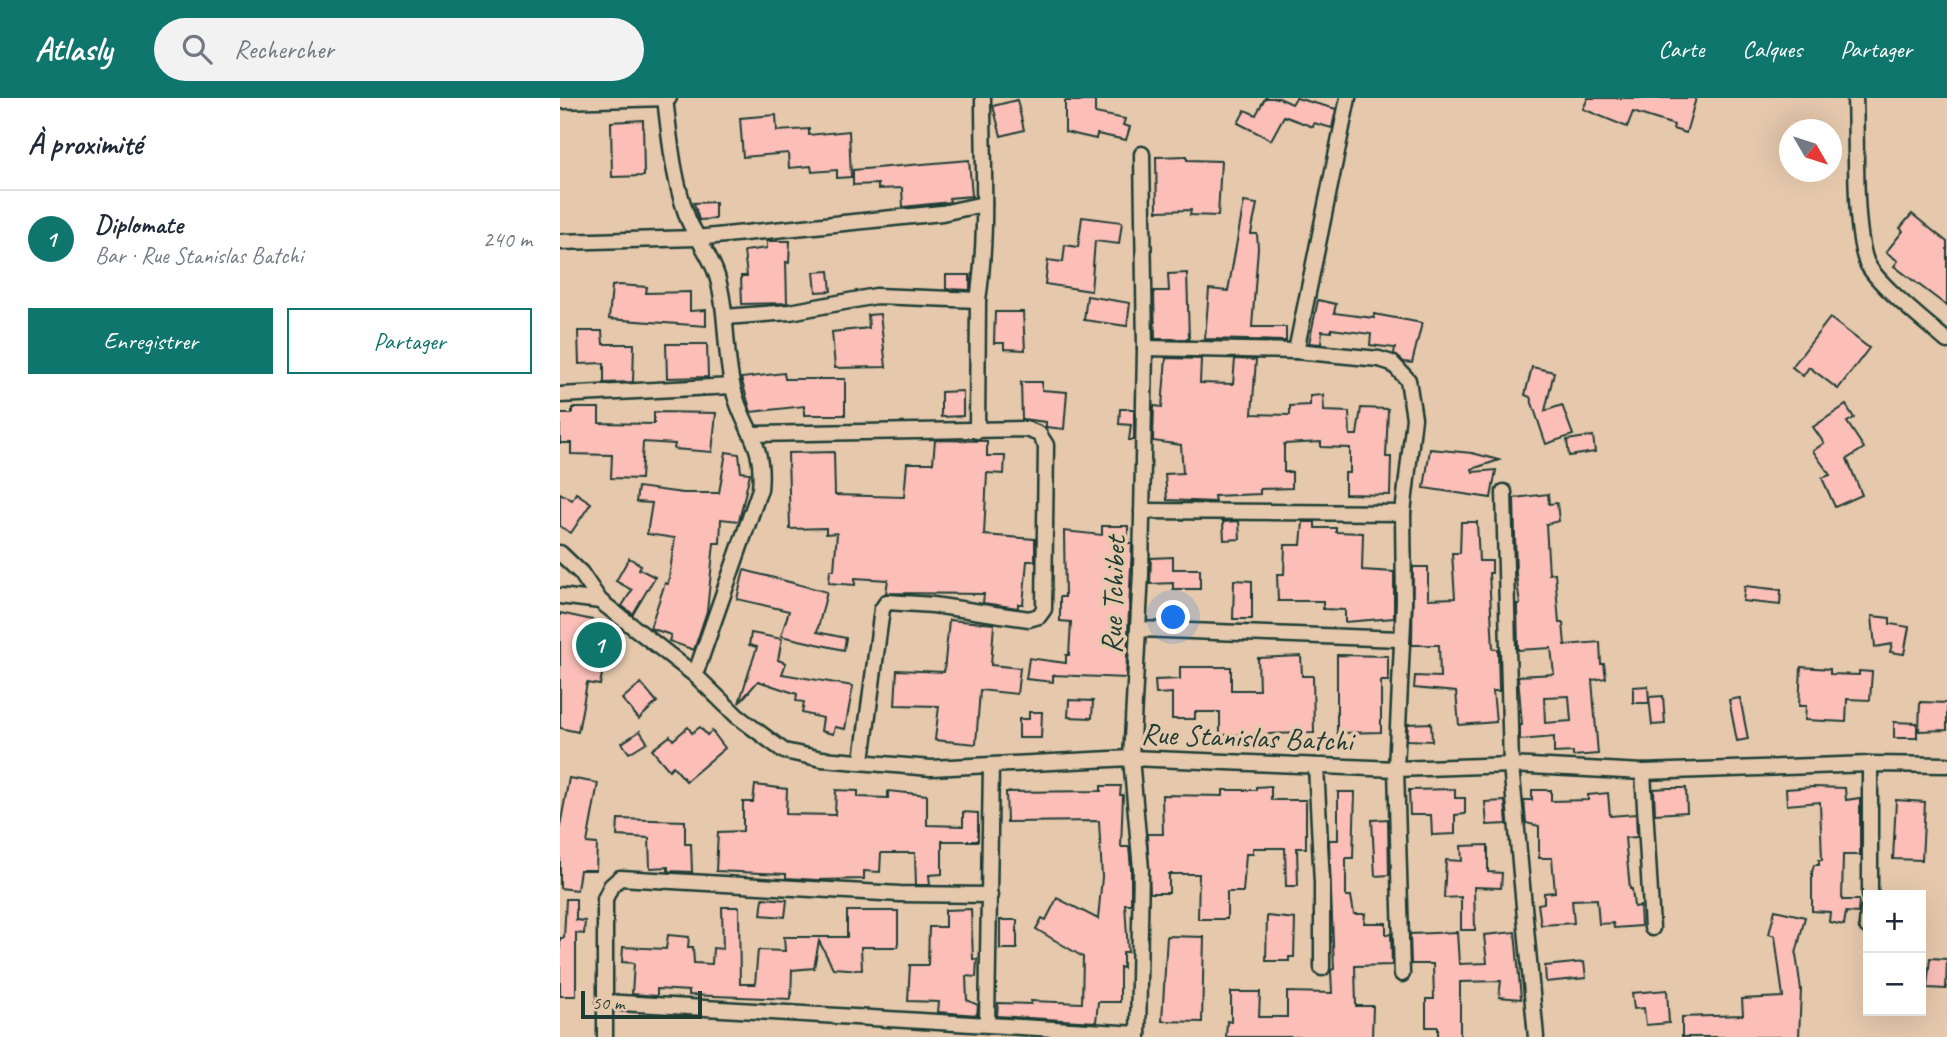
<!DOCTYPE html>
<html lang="fr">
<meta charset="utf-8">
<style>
:root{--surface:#fff;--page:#f2f2f3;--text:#1f2937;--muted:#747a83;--line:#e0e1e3;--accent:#0f766e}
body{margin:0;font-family:Caveat,sans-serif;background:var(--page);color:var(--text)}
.controls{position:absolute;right:21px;bottom:21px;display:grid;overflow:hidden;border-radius:0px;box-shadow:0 7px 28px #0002}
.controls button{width:63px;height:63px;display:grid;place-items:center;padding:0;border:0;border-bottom:2px solid var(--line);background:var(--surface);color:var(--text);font:35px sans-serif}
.compass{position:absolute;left:1219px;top:21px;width:63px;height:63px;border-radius:50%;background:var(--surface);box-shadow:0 7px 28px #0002;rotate:129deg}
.scale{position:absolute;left:21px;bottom:18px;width:121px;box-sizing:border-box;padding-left:7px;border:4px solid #1f3d34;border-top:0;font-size:19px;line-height:24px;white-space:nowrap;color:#1f3d34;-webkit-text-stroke:5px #e6c9ad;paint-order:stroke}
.you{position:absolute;left:614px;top:520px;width:24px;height:24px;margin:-18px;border:5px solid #fff;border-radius:50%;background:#1a73e8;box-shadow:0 0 0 10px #1a73e833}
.badge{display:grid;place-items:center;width:46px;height:46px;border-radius:50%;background:var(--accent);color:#fff;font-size:23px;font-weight:700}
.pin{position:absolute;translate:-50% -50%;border:4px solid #fff;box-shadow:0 2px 7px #0006}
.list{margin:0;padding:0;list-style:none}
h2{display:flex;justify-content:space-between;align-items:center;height:91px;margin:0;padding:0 28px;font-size:30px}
h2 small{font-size:23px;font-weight:400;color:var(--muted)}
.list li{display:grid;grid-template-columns:46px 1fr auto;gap:21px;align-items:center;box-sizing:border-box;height:98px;padding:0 28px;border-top:2px solid var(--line)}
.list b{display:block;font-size:26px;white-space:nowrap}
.list p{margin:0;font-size:23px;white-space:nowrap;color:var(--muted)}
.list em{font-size:23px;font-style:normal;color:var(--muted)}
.actions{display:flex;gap:14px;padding:21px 28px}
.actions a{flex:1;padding:16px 0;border:2px solid var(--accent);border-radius:0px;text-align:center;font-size:24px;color:var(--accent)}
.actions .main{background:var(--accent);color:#fff}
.icon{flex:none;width:38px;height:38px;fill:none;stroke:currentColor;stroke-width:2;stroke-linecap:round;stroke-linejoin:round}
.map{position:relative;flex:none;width:1387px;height:939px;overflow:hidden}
header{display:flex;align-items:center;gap:42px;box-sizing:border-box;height:98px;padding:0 35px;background:var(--accent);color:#fff}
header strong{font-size:33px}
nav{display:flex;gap:38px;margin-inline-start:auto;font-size:24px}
.search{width:490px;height:63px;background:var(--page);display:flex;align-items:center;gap:18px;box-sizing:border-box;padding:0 24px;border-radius:38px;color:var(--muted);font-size:26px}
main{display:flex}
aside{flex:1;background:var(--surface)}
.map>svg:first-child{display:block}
</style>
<header>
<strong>Atlasly</strong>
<div class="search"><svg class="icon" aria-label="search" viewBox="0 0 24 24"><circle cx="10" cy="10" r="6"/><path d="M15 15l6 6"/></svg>Rechercher</div>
<nav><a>Carte</a><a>Calques</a><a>Partager</a></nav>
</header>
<main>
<aside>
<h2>À proximité<small></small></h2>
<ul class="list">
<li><span class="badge">1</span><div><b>Diplomate</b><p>Bar · Rue Stanislas Batchi</p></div><em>240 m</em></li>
</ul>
<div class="actions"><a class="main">Enregistrer</a><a>Partager</a></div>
</aside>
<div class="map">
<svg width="1387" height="939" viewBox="0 0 1387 939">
<rect width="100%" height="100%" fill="#e6c9ad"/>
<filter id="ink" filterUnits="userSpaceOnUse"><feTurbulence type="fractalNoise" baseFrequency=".0143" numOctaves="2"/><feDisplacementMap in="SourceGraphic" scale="14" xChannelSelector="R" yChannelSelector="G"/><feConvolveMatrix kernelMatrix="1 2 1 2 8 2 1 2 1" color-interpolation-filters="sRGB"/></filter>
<g filter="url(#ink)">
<g fill="#fbbfb8" stroke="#1f3d34" stroke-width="2" fill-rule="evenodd">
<path d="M705,0H719L732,6L736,0L776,11L772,30L754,25L753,29L724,18L711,42L678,25L685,12L696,17Z"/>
<path d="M1028,0H1136L1126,35L1113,31L1114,27L1073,14L1067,29L1023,11Z"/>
<path d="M457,2L464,32L441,38L433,8Z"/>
<path d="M505,3H535V15L565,21L563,27L570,29L566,42L537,36L536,41L505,34Z"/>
<path d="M216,17L217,33L249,31V37L289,33L291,79L277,80V72L252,74L251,68L229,70L228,55L183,59L180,20Z"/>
<path d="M83,22L84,78L52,79L51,24Z"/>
<path d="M627,58V62L661,63L658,118L630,117L631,112L597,113L596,59Z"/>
<path d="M409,62L412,98L389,100L390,104L343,109L342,90L318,91V86L293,87V72Z"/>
<path d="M155,104V121L139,122L134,105Z"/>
<path d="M684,104L697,106L691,136H697L698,150L692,229H726V243L645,241L649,191L668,193Z"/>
<path d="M1352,116L1387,144V208L1334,168L1338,163L1326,154L1343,133L1340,130Z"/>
<path d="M522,119L562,124L559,146L535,143L531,193L485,186L488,162L503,164L505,147L518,149Z"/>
<path d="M207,143H230L229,165L226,164L227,205L182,206L181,178H187L184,153L207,150Z"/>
<path d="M269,173L271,193L256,194L254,174Z"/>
<path d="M627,175L629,241H595L594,193H609L608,176Z"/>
<path d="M386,177H410V192L386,191Z"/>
<path d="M59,187L87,189L86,195L130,194V213L146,212V228L49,221L52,188Z"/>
<path d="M527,198L570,205L567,228L524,222Z"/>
<path d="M758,202L776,206L774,215L814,220V216L862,225L852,265L844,264L834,256L835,250L810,247L811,236L771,231V234L762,233L761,246L749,245Z"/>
<path d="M435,214H463L465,252L444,251V245H434Z"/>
<path d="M320,216L326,269L275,270L272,234L309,230L308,217Z"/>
<path d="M1270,220L1309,250L1278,291L1249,269L1243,278L1232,269Z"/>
<path d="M18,233H42L43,246H74L73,284L44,285V265L19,266Z"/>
<path d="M106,246H147L148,279L107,280Z"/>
<path d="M606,260L641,261L640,285L673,286L675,261L696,262L692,316L730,317V308L750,307V298L763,297L764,313L789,314L790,337H797L801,310L828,311L826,359H831L830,397L785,396V375H790V350L761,349V344L724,346V374H732V390L700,391V396L654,398L655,404L607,402L605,376L623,375L621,347L593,343L594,308L602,309Z"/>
<path d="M972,269L994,274L985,313L1002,307L1013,337L986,346L970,299L965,297Z"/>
<path d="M224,275L225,281H285V317H244V308L191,314L181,280Z"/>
<path d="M461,284H482V292L507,294L504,331L486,329V324L462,321Z"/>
<path d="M403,293V318L381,319V294Z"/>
<path d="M1286,307L1294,320L1287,324L1304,350L1287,361L1302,397L1275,409L1262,380L1270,377L1253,353L1264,345L1253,329Z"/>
<path d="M12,310H39V325L94,326V314L156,315L152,354L114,351L115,346L83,344L81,381L51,380L52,357L11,356V345H0V316H12Z"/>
<path d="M560,311H574V342H569L571,327L559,326Z"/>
<path d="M1033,338L1035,354L1009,358L1007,342Z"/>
<path d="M375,342L427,343V358H445L444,376L427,375L424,437L475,441V463H467L463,506H458V510L423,505L424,496L326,495L328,482L295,480V487L269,485L270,472H274L277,435L266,436V430L230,431L228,355L274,354L275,397L344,399L347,365H373Z"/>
<path d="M870,351L912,355L939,362L912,371L913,374L936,372L931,400L864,390Z"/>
<path d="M166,354L179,356L181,374L190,375L179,423L161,421L160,445H154L147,513L134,552L109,543L111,537L90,530L105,485L108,486L115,440L87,436L92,405L76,404L78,389L123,395H159Z"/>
<path d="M0,395L12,402L16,395L31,405L11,435L0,428Z"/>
<path d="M988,396L989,406L997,405L999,423L986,426L989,476L995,475L999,525H1003L1005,547L1040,544L1041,566H1044L1046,580L1032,582L1038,656L1013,658V654L994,655V639L960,642V627H962L958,578L994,576L991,550L958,552L957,506H960L956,476L954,400ZM1009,598L1011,623L985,625L984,599Z"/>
<path d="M679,423L680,441L664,442L663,424Z"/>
<path d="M743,424H755V430H776V434L803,435L802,472L834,474V520L785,524V512L763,511V503H718L717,476H724L725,447H741Z"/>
<path d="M901,424H917L919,463H932V475H929L933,551H938L939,593H933L936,624L899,627L896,594L854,590L855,578L880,579L879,547H852L853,469H868V501L895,500L892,455H900Z"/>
<path d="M542,428H568V445H572L566,580L493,577V584L466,581L469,560L506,565V557H509L511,524L500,523V499H505L504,433L542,437Z"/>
<path d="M613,459V471H640V491H613V485L590,486L591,460Z"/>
<path d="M69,460L81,467L79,471L95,479L73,516L62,508L72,492L56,483Z"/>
<path d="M184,472L267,494L257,534L286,540L284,552L221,538L229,513L177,501Z"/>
<path d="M674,482L692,483V521H673Z"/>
<path d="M1185,488L1221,492L1220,507L1183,503Z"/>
<path d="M0,515L51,526L40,587L27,585L18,634L0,630Z"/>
<path d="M1312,518L1330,520V526L1349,529L1344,556L1330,554L1332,546L1315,549Z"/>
<path d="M389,522L434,526L431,567L460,570L457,596L420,592L416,646L375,642L379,608L335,607L337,572L384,574Z"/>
<path d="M191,535L222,541L218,562L226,565L222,576L293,588L285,631L275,629L273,636L261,633L263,620L242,615L244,604L236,603L237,596L198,583L179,605L197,549L189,547Z"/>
<path d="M777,557L828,558V583H821V634L777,635Z"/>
<path d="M741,558L742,578H753L754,635L660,637V614H635V621H612V595L596,596L595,582L620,581V569H671V592H699L698,560Z"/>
<path d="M1241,569L1270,571V576L1299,577V573L1312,574L1310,602L1287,601L1286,624L1245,622L1246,608H1239Z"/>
<path d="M81,585L97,604L79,621L62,601Z"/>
<path d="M1088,588L1089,605H1073V589Z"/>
<path d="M1103,598L1105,626L1092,627L1089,599Z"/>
<path d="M1180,600L1188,641L1177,643L1169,602Z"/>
<path d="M509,602L533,603L532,620L508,619Z"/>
<path d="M1360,604L1387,605V632L1359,633Z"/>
<path d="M469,614H482L481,640H459V621H469Z"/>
<path d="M1334,624L1357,625V640H1334Z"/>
<path d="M871,625L872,643L847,642L848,626Z"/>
<path d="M128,629L132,635L140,629L147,637L152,633L165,650L126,683L113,668L109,672L92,652L110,638L113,642Z"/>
<path d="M80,633L87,644L69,655L62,645Z"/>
<path d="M9,680L38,685L27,745L37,746L36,772H20L17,792L0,790V728Z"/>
<path d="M195,687L227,691L226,716L275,717L276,692L298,693V699L328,700V693L367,697V727L403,728V714L418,715V743H382V776L369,777L370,787H356L355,755H321L320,774L304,773V781L257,782L226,780V776L156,773L158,734L183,733V704H193Z"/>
<path d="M541,688H561L560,697H563L561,749H569L571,771V806H565L568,854H563V870L560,869V904H538L536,924L437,918L438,905L471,906V903L522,905L523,859L476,831L482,820L486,822L497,800L538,821L542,779L539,723L447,724L446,694L541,693Z"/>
<path d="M711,688V702H746V750H737L738,788H726L725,750H693V756H686L683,794H667V821H638L639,776H609V795H590L587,736H603L602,697L663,698V692H696V689Z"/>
<path d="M1253,689L1285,690L1286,702L1300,700V757H1283L1282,802H1299L1298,815L1286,814L1284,827L1269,824L1270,814L1252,813V774L1254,767H1259V762H1262L1260,704L1227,707L1226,691Z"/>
<path d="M1109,690H1126L1127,714L1095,716L1094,691Z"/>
<path d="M895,691V700H905V716L895,717V736L872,737L871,717H850L849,692Z"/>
<path d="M972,692H991V703L1028,702V697L1048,695L1050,718L1076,716L1077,739L1065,740L1070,791H1072L1074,809L1080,808L1081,828L1054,830L1053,825L1039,826L1037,801L1012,802L1014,825L981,827L978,806L984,805V795L995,794L992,760H979V728L966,725L964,702H972Z"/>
<path d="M778,694H795L793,760H786V798H791L794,816H805L804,825H826V837L831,836L832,867L795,868L796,908H813L812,939H666L667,923L671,924V894H700L699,919H727V894L772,895L771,872L774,871L769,742H778Z"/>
<path d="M1336,702L1365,704L1362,762L1333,761Z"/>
<path d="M945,703L947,726L927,727L925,704Z"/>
<path d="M58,721L125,723V746H131L132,774L108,773V769L90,770L89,740L57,738Z"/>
<path d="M828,721L829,777L815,778L812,722Z"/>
<path d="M928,747V774L942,775L941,790L914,789L915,832H901V799L884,800L886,762L902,763L901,748Z"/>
<path d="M203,800L227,802L225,819L201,817Z"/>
<path d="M6,801H16V822L25,823L24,836L16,835V898H0V840H4Z"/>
<path d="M162,809H179L180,886H195L198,852L225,853L224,839H287V813H338V849H301L302,872L273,870L259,843L254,870L232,872L231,901L129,897V893L97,891V898L72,896L74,865L62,864L63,849L106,851L108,837L129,839L128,849H133L134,865L152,866L153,850L163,851Z"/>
<path d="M411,811L413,861H417L416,879L406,878L407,902L418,907L417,917L378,914L379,904L348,903L350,867H368L369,829H385V812Z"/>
<path d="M1215,812L1245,819L1236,856L1241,892L1239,939H1122V919L1183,917L1182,901L1223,899L1215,838L1209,836Z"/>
<path d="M707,818L735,821L734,859H729V863H706Z"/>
<rect x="440" y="822" width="17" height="29"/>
<path d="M897,834L899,866L927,865L924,837L955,834L961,901L939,899L941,883L900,884V939H878V929H866V901H874L873,866H851L850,836Z"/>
<path d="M607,838L644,839L642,924L602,923Z"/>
<path d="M1370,860L1387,861L1386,891L1367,890Z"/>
<path d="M1024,864L1026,880L986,884L985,868Z"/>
<path d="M1107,892L1109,925L1086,927L1084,910L1074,911L1072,895Z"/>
</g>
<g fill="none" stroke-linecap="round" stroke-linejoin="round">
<defs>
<g id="minor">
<path d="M105,0C110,42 113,81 128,121C136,140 151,158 157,178C168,215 164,253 173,290C183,333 205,342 200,391L135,577"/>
<path d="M1295,0C1297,42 1293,126 1306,163C1314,184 1368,226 1387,243"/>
<path d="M0,3L109,0"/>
<path d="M0,144L136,140L382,115L424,106"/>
<path d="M165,219L230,214L316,198L418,202"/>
<path d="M585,250L736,253L819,261L832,265L848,282L854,320L843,415L844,504L836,671L842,876"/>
<path d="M736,253L788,0"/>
<path d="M0,297L172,288"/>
<path d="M417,333L418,202C428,136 423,68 423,0"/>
<path d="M192,336L466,331L479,336L486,347L484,511L479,518L469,521L373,507L327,504L322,511L302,662"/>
<path d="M944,394L951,667L976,939"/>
<path d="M582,413L843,415"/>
<path d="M0,455L21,475L40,503L135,577L177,618L224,653L262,661L371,670L571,660L836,671L951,667L1083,674L1310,666L1387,667"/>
<path d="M0,498L40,503"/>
<path d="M579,531L840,541"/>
<path d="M756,668L762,785V870"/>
<path d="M1083,674L1092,830"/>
<path d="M1310,797V666"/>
<path d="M1307,828L1308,812"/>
<path d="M44,904L578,936"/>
<path d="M427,925L431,668"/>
<path d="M45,939V801L51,788L60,780L340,796L430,797"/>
<path d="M578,939L581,771L571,660L581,475L585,250L582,56"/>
</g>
</defs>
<use href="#minor" stroke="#1f3d34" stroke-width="19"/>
<use href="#minor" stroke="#e6c9ad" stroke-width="14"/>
</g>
</g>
<g text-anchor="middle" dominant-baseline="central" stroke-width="7" stroke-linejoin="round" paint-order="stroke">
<g font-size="30" fill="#1f3d34" stroke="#e6c9ad">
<text transform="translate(553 497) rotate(-88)">Rue Tchibet</text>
<text transform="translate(687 639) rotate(2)">Rue Stanislas Batchi</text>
</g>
</g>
</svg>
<div class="controls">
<button>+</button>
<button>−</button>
</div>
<svg class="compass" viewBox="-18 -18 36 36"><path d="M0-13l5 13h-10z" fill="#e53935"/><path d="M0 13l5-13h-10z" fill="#747a83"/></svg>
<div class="scale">50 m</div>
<div class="you"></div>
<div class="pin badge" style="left:39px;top:547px">1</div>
</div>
</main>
